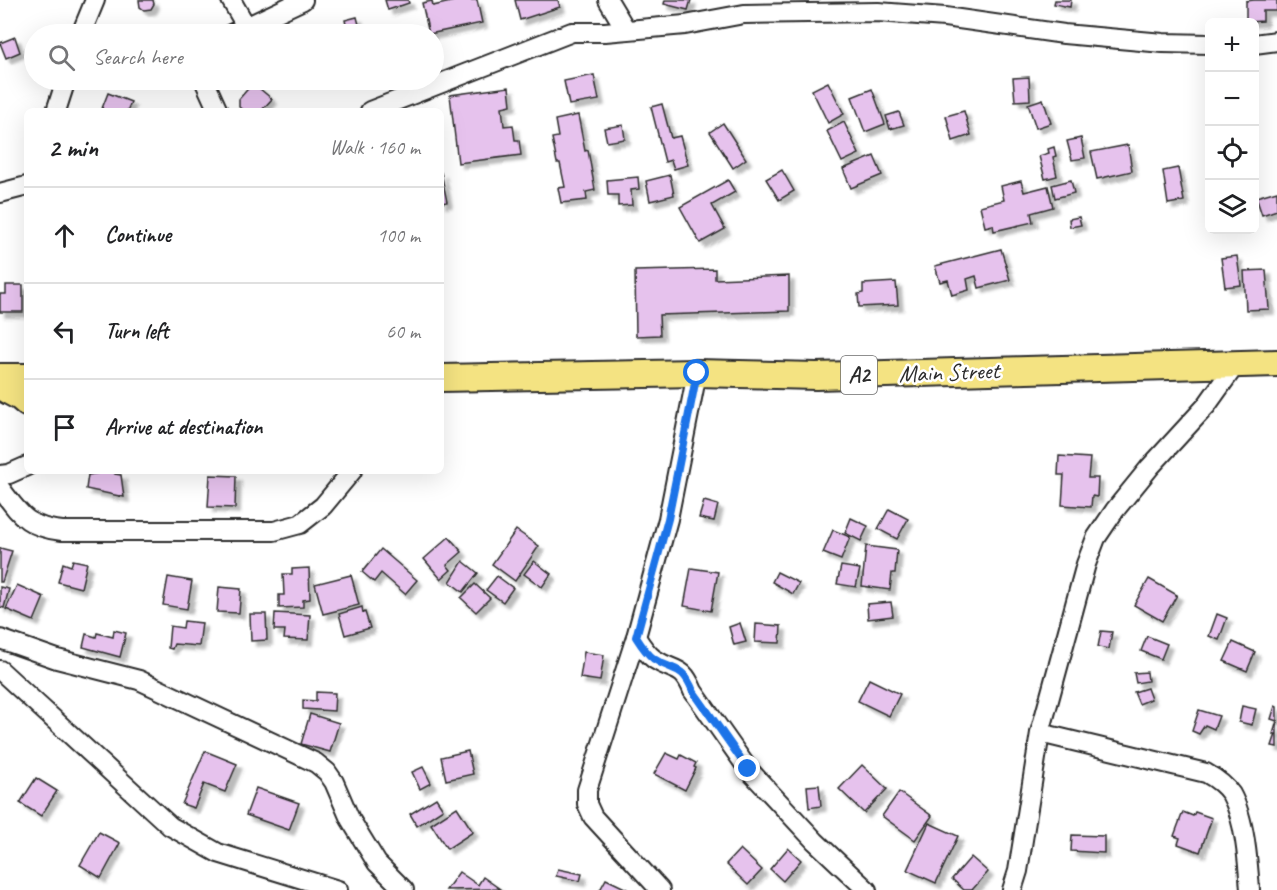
<!DOCTYPE html>
<meta charset="utf-8">
<style>
:root{--surface:#fff;--page:#f6f6f6;--text:#202124;--muted:#757577;--line:#e0e0e0}
body{margin:0;font-family:Caveat,sans-serif;background:var(--page);color:var(--text)}
.controls{position:absolute;right:18px;top:18px;display:grid;overflow:hidden;border-radius:9px;box-shadow:0 6px 24px #0002}
.controls button{width:54px;height:54px;display:grid;place-items:center;padding:0;border:0;border-bottom:2px solid var(--line);background:var(--surface);color:var(--text);font:30px sans-serif}
.stop{position:absolute;width:18px;height:18px;margin:-14px;border:4px solid #1a73e8;border-radius:50%;background:#fff}
.stop.end{background:#1a73e8;border-color:#fff;box-shadow:0 2px 6px #0008}
.list{margin:0;padding:0;list-style:none}
h2{display:flex;justify-content:space-between;align-items:center;height:78px;margin:0;padding:0 24px;font-size:26px}
h2 small{font-size:20px;font-weight:400;color:var(--muted)}
.list li{display:grid;grid-template-columns:39px 1fr auto;gap:18px;align-items:center;box-sizing:border-box;height:96px;padding:0 24px;border-top:2px solid var(--line)}
.list b{display:block;font-size:22px;white-space:nowrap}
.list em{font-size:20px;font-style:normal;color:var(--muted)}
.icon{flex:none;width:33px;height:33px;fill:none;stroke:currentColor;stroke-width:2;stroke-linecap:round;stroke-linejoin:round}
.map{position:relative;flex:none;width:1277px;height:890px;overflow:hidden}
.search{position:absolute;background:var(--surface);box-shadow:0 6px 24px #0002;left:24px;top:24px;width:420px;height:66px;display:flex;align-items:center;gap:15px;box-sizing:border-box;padding:0 21px;border-radius:33px;color:var(--muted);font-size:22px}
.panel{position:absolute;background:var(--surface);box-shadow:0 6px 24px #0002;left:24px;top:108px;width:420px;height:366px;border-radius:9px}
.map>svg:first-child{display:block}
</style>
<div class="map">
<svg width="1277" height="890" viewBox="0 0 1277 890">
<defs>
<filter id="shadow"><feDropShadow dx="5" dy="5" stdDeviation="1.5" flood-color="#0004"/></filter>
</defs>
<rect width="100%" height="100%" fill="#fff"/>
<filter id="ink" filterUnits="userSpaceOnUse"><feTurbulence type="fractalNoise" baseFrequency=".0167" numOctaves="2"/><feDisplacementMap in="SourceGraphic" scale="12" xChannelSelector="R" yChannelSelector="G"/><feConvolveMatrix kernelMatrix="1 2 1 2 8 2 1 2 1" color-interpolation-filters="sRGB"/></filter>
<g filter="url(#ink)">
<g fill="#e6c2ed" stroke="#2b2b2b" stroke-width="1.5" filter="url(#shadow)">
<path d="M139,0H153L154,4L151,9L144,10L140,7Z"/>
<path d="M385,0H408L409,3L388,10Z"/>
<path d="M459,0H477L482,23L429,34L422,3L432,1L433,6Z"/>
<path d="M515,0H558L560,7L520,20Z"/>
<path d="M665,0H691L688,10L664,4Z"/>
<path d="M1055,0H1071L1070,7L1054,4Z"/>
<path d="M1254,0H1277V11H1263V21L1246,22V1Z"/>
<path d="M357,17L361,32L348,34L345,20Z"/>
<path d="M398,27L400,34H374Z"/>
<path d="M15,37L20,52L6,58L0,43Z"/>
<path d="M594,75L599,100L569,105L564,81Z"/>
<path d="M1029,77L1030,100L1015,101L1013,78Z"/>
<path d="M828,82L844,114L828,123L812,90Z"/>
<path d="M253,83L272,99L261,111H244L239,107V99Z"/>
<path d="M509,87L511,105L502,107L504,126L513,125L515,140H519L521,155L458,163L450,95Z"/>
<path d="M872,89L885,124L865,132L852,97Z"/>
<path d="M108,93L131,102L127,111H101Z"/>
<path d="M1043,99L1051,123L1036,128L1028,104Z"/>
<path d="M662,104L671,138L680,136L688,165L674,169L671,160L665,162L651,107Z"/>
<path d="M964,111L971,135L953,141L946,116Z"/>
<path d="M899,112L904,125L890,129L886,116Z"/>
<path d="M578,115L585,151L588,150L595,190L586,192L587,200L561,203L558,188L565,187L560,163H557L552,138L558,137L555,120Z"/>
<path d="M844,122L859,154L842,162L827,131Z"/>
<path d="M723,123L746,159L733,168L710,132Z"/>
<path d="M623,125L625,139L607,142L604,128Z"/>
<path d="M1081,138L1085,158L1072,160L1067,141Z"/>
<path d="M1128,145L1132,171L1097,179L1091,152Z"/>
<path d="M1054,147L1056,156L1053,157L1057,176L1045,179L1039,156L1049,153L1048,149Z"/>
<path d="M874,156L882,175L851,188L843,169Z"/>
<path d="M1178,168L1184,201L1168,204L1163,171Z"/>
<path d="M782,170L794,191L779,200L766,179Z"/>
<path d="M441,172L447,202L441,203Z"/>
<path d="M670,175L674,195L650,201L646,181Z"/>
<path d="M638,177L639,189L631,190L632,205L618,206V195H608L607,180Z"/>
<path d="M728,180L735,192L712,205L725,229L700,243L680,207Z"/>
<path d="M1071,180L1074,193L1055,198L1052,185Z"/>
<path d="M1021,181L1024,192L1048,186L1053,207L1031,213L1033,222L994,231L993,225L985,227L980,206L1004,200L1001,186Z"/>
<path d="M1277,191V210L1262,215L1256,197Z"/>
<path d="M1079,217L1081,225L1070,227L1069,219Z"/>
<path d="M1001,249L1010,280L979,288L976,276L967,279L969,290L952,295L948,280L940,282L935,266Z"/>
<path d="M1237,256L1241,285L1225,287L1221,258Z"/>
<path d="M715,269V279L789,276V311L659,315L660,335L636,336L635,271Z"/>
<path d="M1266,270L1269,309L1246,310L1244,271Z"/>
<path d="M896,282L898,305L859,307L858,294L863,293V284Z"/>
<path d="M6,285H23V312H0V294H6Z"/>
<path d="M1059,456L1090,458L1088,478H1098L1097,497L1092,496L1091,507L1062,505L1064,475H1058Z"/>
<path d="M99,471H113L115,474L121,475L124,497L86,489L88,475L99,473Z"/>
<path d="M210,475L236,476L235,508L208,507Z"/>
<path d="M704,501L718,505L714,521L699,518Z"/>
<path d="M889,509L908,519L897,539L878,529Z"/>
<path d="M851,518L868,526L861,541L845,533Z"/>
<path d="M516,530L539,546L515,581L492,564Z"/>
<path d="M833,530L850,537L841,560L823,553Z"/>
<path d="M449,537L462,552L447,565L451,570L441,579L424,559Z"/>
<path d="M866,546L897,550L895,573H892L890,590L862,586Z"/>
<path d="M0,548L12,551L2,582H0Z"/>
<path d="M381,549L417,580L405,594L381,573L374,582L362,572Z"/>
<path d="M73,560L87,563L81,588L58,582L63,563L71,566Z"/>
<path d="M463,561L478,573L463,592L450,582Z"/>
<path d="M534,561L551,574L542,587L524,574Z"/>
<path d="M841,566L860,569L856,587L837,584Z"/>
<path d="M309,568L310,599L303,600V607L279,608V595H284L283,574H292V569Z"/>
<path d="M691,568L718,572L711,611L684,606Z"/>
<path d="M777,572L799,583L793,594L772,582Z"/>
<path d="M351,575L359,605L323,614L315,584Z"/>
<path d="M497,576L513,588L503,602L486,590Z"/>
<path d="M168,577L192,581L187,609L163,605Z"/>
<path d="M1149,579L1177,595L1162,621L1134,605Z"/>
<path d="M475,584L490,598L476,612L461,598Z"/>
<path d="M17,585L44,597L34,621L6,609Z"/>
<path d="M0,587L9,589L4,608L0,607Z"/>
<path d="M219,587L241,589L239,613L217,612Z"/>
<path d="M891,602L893,616L868,619L867,604Z"/>
<path d="M362,607L363,613L365,612L370,628L345,635L339,614Z"/>
<path d="M275,613L310,615L308,640L284,639L285,630H274Z"/>
<path d="M250,614H266L267,640L251,641Z"/>
<path d="M1217,614L1227,618L1219,640L1209,636Z"/>
<path d="M184,621L202,623L199,646L174,644L172,649L168,648L170,626L183,628Z"/>
<path d="M740,623L746,642L734,645L729,627Z"/>
<path d="M756,624L781,626L780,643L755,642Z"/>
<path d="M114,630L126,633L120,657L83,647L86,634L96,637L97,633L113,637Z"/>
<path d="M1101,631L1112,632L1109,649L1098,647Z"/>
<path d="M1147,636L1167,644L1161,659L1141,651Z"/>
<path d="M1233,642L1255,652L1247,671L1224,661Z"/>
<path d="M584,652L604,655L600,681L580,678Z"/>
<path d="M1147,672L1148,681L1136,683L1134,673Z"/>
<path d="M869,679L900,694L889,716L858,701Z"/>
<path d="M1147,688L1151,699L1139,704L1134,692Z"/>
<path d="M316,692L335,693L334,711L303,709V700L316,701Z"/>
<path d="M1242,706L1256,709L1252,725L1239,722Z"/>
<path d="M1275,706L1277,707V747L1272,746L1276,734H1273L1277,721L1271,719Z"/>
<path d="M1199,710L1219,716L1214,729L1205,725L1199,734L1192,731Z"/>
<path d="M310,714L339,723L330,752L301,744Z"/>
<path d="M205,751L237,764L225,792L204,784L194,808L182,804Z"/>
<path d="M468,751L473,774L446,780L441,757Z"/>
<path d="M666,753L679,759L681,755L696,763L694,767L696,768L685,790L654,774Z"/>
<path d="M862,765L887,789L864,813L839,789Z"/>
<path d="M423,767L431,783L420,789L412,772Z"/>
<path d="M36,778L57,791L41,816L20,803Z"/>
<path d="M819,785L821,806L809,808L807,786Z"/>
<path d="M256,788L299,803L289,830L246,815Z"/>
<path d="M899,792L932,816L915,840L882,816Z"/>
<path d="M436,798L443,809L417,826L410,814Z"/>
<path d="M457,807L473,832L447,849L431,824Z"/>
<path d="M1183,812L1193,816L1195,812L1212,818L1200,852L1178,844L1180,838L1174,836Z"/>
<path d="M929,823L958,836L936,883L907,870Z"/>
<path d="M99,832L120,843L101,878L80,865Z"/>
<path d="M1072,835L1104,836V853L1071,851Z"/>
<path d="M788,848L801,860L783,881L770,869Z"/>
<path d="M740,849L762,870L748,885L726,864Z"/>
<path d="M971,857L988,872L972,890H964L952,879Z"/>
<path d="M558,869L582,874L580,881L556,876Z"/>
<path d="M459,872L478,885L483,877L500,889L446,890Z"/>
<path d="M606,879L627,889V890H600Z"/>
</g>
<g fill="none" stroke-linecap="round" stroke-linejoin="round">
<defs>
<g id="minor">
<path d="M231,0L246,26"/>
<path d="M608,0L626,30"/>
<path d="M81,34L95,0"/>
<path d="M231,34L303,0"/>
<path d="M1254,44L1277,41"/>
<path d="M204,80L218,111"/>
<path d="M56,111L66,80"/>
<path d="M370,111L572,32H605L685,25L744,14L878,12L945,17L1064,34L1163,43L1210,44"/>
<path d="M0,193L27,186"/>
<path d="M0,475L9,474L27,466"/>
<path d="M0,488C20,514 26,527 62,531H274L300,524L323,506L352,471"/>
<path d="M636,637C641,645 647,654 654,659C675,673 682,664 693,691L748,769L815,841L867,890"/>
<path d="M0,639L57,659L139,680L316,763L327,772L334,782L350,819L377,863L404,890"/>
<path d="M0,670L170,826L218,853L338,890"/>
<path d="M1040,733L1206,773C1215,778 1225,785 1231,794C1245,819 1248,862 1250,890"/>
<path d="M660,890L593,817L587,804V790L636,637L668,519L697,373"/>
<path d="M1012,890L1018,871L1040,733L1086,564L1096,538L1115,510L1150,467L1206,406L1236,364"/>
</g>
<g id="highway">
<path d="M0,377H27"/>
<path d="M441,378L697,373L816,376L1277,363"/>
<path d="M7,390L20,397L27,403"/>
</g>
</defs>
<use href="#minor" stroke="#2b2b2b" stroke-width="22"/>
<use href="#highway" stroke="#2b2b2b" stroke-width="30"/>
<use href="#minor" stroke="#fff" stroke-width="18"/>
<use href="#highway" stroke="#f4e382" stroke-width="26"/>
</g>
</g>
<g fill="none" stroke-linecap="round" stroke-linejoin="round" filter="url(#ink)">
<path stroke="#1a73e8" stroke-width="8" d="M697,373L668,519L636,637C641,645 647,654 654,659C675,673 682,664 693,691L748,769"/>
</g>
<g text-anchor="middle" dominant-baseline="central" stroke-width="5" stroke-linejoin="round" paint-order="stroke">
<rect fill="#fff" stroke="#6b6b6b" stroke-width="1.5" x="841" y="356" width="36" height="38" rx="4.5"/>
<g font-size="22" font-weight="bold" fill="#2b2b2b">
<text x="859" y="375">A2</text>
</g>
<g font-size="24" fill="#2b2b2b" stroke="#fff">
<text transform="translate(949 372) rotate(-2)">Main Street</text>
</g>
</g>
</svg>
<div class="controls">
<button>+</button>
<button>−</button>
<button><svg class="icon" aria-label="locate" viewBox="0 0 24 24"><circle cx="12" cy="12" r="6"/><path d="M12 2v4M12 18v4M2 12h4M18 12h4"/></svg></button>
<button><svg class="icon" aria-label="layers" viewBox="0 0 24 24"><path d="M12 4l9 5-9 5-9-5zM3 14l9 5 9-5"/></svg></button>
</div>
<div class="stop" style="left:697px;top:373px"></div>
<div class="stop end" style="left:748px;top:769px"></div>
<div class="search"><svg class="icon" aria-label="search" viewBox="0 0 24 24"><circle cx="10" cy="10" r="6"/><path d="M15 15l6 6"/></svg>Search here</div>
<section class="panel">
<h2>2 min<small>Walk · 160 m</small></h2>
<ul class="list">
<li><svg class="icon" aria-label="ahead" viewBox="0 0 24 24"><path d="M12 20V5M6 11l6-6 6 6"/></svg><div><b>Continue</b></div><em>100 m</em></li>
<li><svg class="icon" aria-label="left" viewBox="0 0 24 24"><path d="M17 20v-9H6M10 6l-5 5 5 5"/></svg><div><b>Turn left</b></div><em>60 m</em></li>
<li><svg class="icon" aria-label="arrive" viewBox="0 0 24 24"><path d="M6 21V4h12l-3 4 3 4H6"/></svg><div><b>Arrive at destination</b></div></li>
</ul>
</section>
</div>
